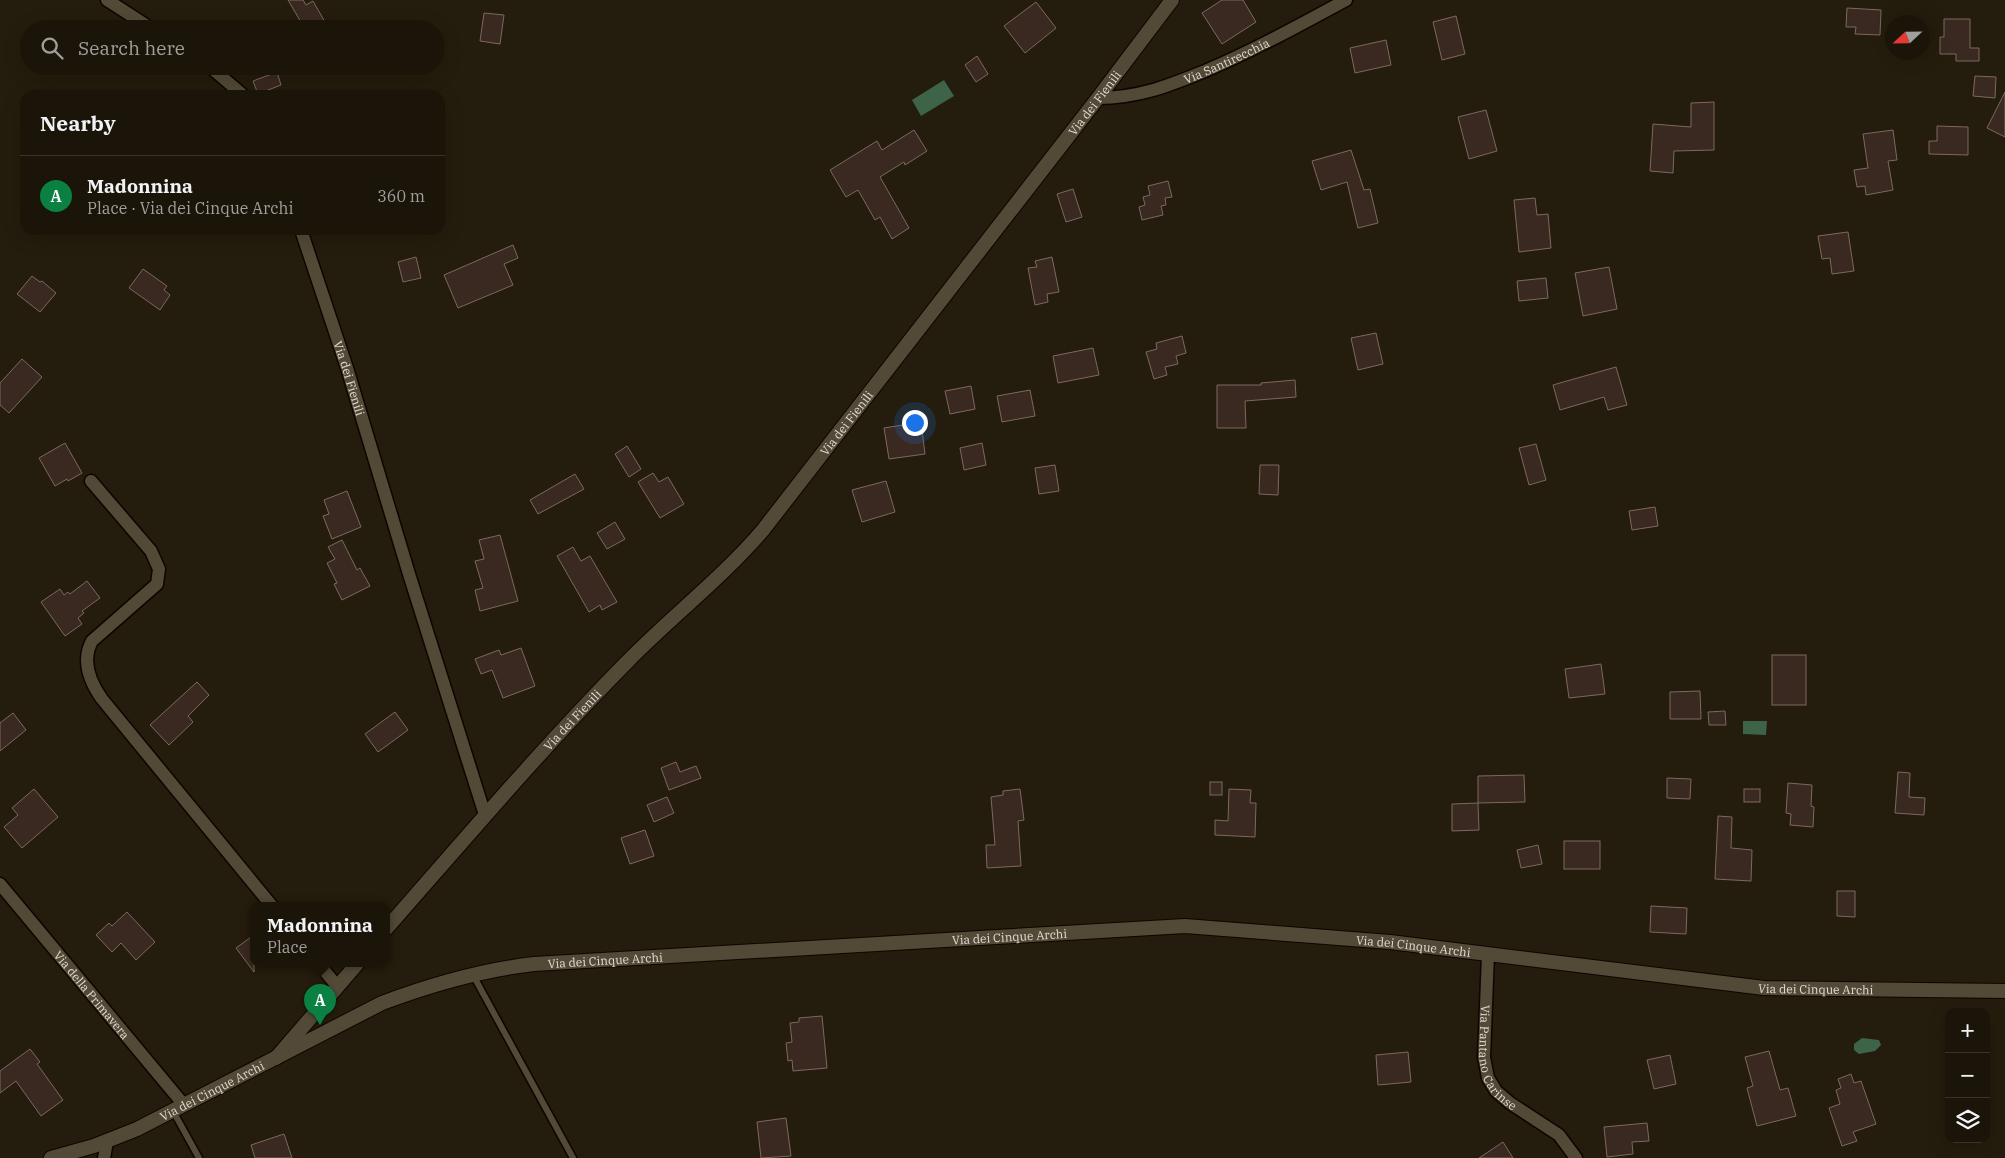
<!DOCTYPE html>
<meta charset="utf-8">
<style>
:root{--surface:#1b1509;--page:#241e12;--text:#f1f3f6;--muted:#a09f9c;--line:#39342a;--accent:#0b8043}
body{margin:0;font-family:"IBM Plex Serif",serif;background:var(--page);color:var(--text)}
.controls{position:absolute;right:15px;bottom:15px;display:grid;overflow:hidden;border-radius:10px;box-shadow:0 5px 20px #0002}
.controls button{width:45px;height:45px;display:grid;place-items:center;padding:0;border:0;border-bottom:1px solid var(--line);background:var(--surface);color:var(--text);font:25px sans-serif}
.compass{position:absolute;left:1885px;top:15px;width:45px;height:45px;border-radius:50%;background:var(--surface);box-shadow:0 5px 20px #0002;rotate:248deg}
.you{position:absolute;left:914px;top:422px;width:18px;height:18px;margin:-12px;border:4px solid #fff;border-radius:50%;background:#1a73e8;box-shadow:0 0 0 8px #1a73e833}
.badge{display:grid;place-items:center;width:32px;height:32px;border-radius:50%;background:var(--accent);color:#fff;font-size:16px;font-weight:700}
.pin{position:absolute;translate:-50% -41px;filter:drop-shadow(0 1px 2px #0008)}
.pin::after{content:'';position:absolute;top:26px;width:18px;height:15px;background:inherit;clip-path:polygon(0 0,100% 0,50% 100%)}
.popup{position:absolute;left:250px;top:902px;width:140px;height:65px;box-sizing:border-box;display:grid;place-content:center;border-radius:10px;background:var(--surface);filter:drop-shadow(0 1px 4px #0005);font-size:16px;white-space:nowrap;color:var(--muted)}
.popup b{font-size:19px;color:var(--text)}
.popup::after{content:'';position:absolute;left:50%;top:100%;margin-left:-10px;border:10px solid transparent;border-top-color:var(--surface)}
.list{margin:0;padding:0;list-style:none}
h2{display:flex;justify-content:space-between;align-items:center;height:65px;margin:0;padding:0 20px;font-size:21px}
h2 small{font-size:16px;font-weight:400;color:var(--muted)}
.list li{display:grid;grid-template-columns:32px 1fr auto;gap:15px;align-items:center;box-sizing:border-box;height:80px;padding:0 20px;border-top:1px solid var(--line)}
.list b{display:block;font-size:19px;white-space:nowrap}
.list p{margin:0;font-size:16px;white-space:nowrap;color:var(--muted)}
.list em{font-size:16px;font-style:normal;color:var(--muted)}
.icon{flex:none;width:28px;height:28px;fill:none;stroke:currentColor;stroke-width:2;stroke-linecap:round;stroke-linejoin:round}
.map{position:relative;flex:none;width:2005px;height:1158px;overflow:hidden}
.search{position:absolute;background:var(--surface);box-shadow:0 5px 20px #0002;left:20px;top:20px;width:425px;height:55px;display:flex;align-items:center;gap:12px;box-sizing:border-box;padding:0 18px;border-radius:28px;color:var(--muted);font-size:19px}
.panel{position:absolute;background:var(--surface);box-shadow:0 5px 20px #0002;left:20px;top:90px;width:425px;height:145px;border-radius:15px}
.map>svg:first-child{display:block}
</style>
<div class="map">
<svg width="2005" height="1158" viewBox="0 0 2005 1158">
<rect width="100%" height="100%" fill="#241c0c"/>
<g fill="#3d6449">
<path d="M944,80L954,96L921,116L912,100Z"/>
<path d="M1743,721H1767L1766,735L1743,734Z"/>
<path d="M1862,1038L1879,1040L1881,1045L1875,1051L1859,1054L1854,1050V1044Z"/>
</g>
<g fill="#3a2920" stroke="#7d695e">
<path d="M288,0H303L306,5L313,1L329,29H305Z"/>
<path d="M1222,0H1243L1256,22L1222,44L1202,13Z"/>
<path d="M1036,2L1056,28L1025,53L1004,26Z"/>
<path d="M1847,8L1881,10L1880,35L1855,34L1856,27H1846Z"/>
<path d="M484,13L504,15L500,44L480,41Z"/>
<path d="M1456,16L1465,54L1442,60L1433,22Z"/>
<path d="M1944,19H1970V48H1979V61H1956V54H1940V37H1944Z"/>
<path d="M1386,40L1391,65L1355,73L1350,48Z"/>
<path d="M977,56L988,74L976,82L965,65Z"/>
<path d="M277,72L281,85L258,94L253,81Z"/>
<path d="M1975,76L1996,77L1995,98L1973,96Z"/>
<path d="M2005,92V137L1987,128Z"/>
<path d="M1714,102V150L1674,151L1673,173L1650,171L1653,124L1691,127V103Z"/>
<path d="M1486,110L1497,151L1469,159L1458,117Z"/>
<path d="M1937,126L1968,127V155L1929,154V141H1937Z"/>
<path d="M914,130L927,151L905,165L904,162L880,177L909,228L892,239L880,217L875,220L858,190L846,197L830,170L877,141L882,150Z"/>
<path d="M1893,130L1897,160L1888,161L1893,190L1866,195L1865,186L1857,187L1854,170L1868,168L1863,134Z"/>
<path d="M1351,150L1364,190L1370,189L1378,223L1358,228L1347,182L1321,190L1312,161Z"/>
<path d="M1168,181L1172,197L1165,198L1166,205L1161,206L1163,215L1142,220L1139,207L1145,205L1143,197L1150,195L1148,186Z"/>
<path d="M1073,189L1082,217L1066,222L1057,194Z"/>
<path d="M1535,198L1537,215L1548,214L1551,248L1519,252L1514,200Z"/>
<path d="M1848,232L1854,271L1832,274L1830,258L1822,259L1818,236Z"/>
<path d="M513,245L518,258L504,264L513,285L458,308L444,275Z"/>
<path d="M416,257L421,278L403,282L398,262Z"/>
<path d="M1052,257L1059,292L1047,294L1048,302L1035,305L1028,268L1037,267L1035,261Z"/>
<path d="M1609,267L1617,309L1583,316L1575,273Z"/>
<path d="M143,269L167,286L164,290L170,295L160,310L129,288Z"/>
<path d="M32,276L40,282L42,281L56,293L40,312L17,294Z"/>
<path d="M1546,278L1548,298L1519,301L1517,281Z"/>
<path d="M1376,333L1383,364L1358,370L1351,338Z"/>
<path d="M1182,336L1186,353L1176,356L1178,364L1165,367L1167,375L1154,379L1146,352L1157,349L1156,343Z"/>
<path d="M1093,348L1099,375L1058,383L1053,356Z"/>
<path d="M22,359L42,377L9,413L0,405V383Z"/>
<path d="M1616,367L1627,405L1608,410L1604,397L1560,410L1553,385Z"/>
<path d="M1295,380L1296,397L1245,401L1246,428H1217V385H1261V383Z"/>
<path d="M971,386L975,409L950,414L945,391Z"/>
<path d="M1030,390L1035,416L1002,422L997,396Z"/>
<path d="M921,422L925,454L889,459L884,428Z"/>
<path d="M65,443L82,473L68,481L67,479L55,486L39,458Z"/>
<path d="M982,443L986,465L964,470L960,448Z"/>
<path d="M1536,444L1546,480L1529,485L1519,448Z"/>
<path d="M627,446L641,469L629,477L615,454Z"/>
<path d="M1055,465L1059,491L1039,494L1035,468Z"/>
<path d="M1260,465H1279L1278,495L1259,494Z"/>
<path d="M653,473L659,482L668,477L684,504L660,518L638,482Z"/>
<path d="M575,474L584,489L538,514L530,500Z"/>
<path d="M886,481L895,512L862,522L852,490Z"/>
<path d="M347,491L361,527L332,539L323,516L329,514L324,500Z"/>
<path d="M1655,507L1658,526L1632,530L1629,511Z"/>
<path d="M615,522L625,539L607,549L597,533Z"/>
<path d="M500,535L518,601L480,611L475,590L483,588L475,561L484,559L479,540Z"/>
<path d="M342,540L357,570L360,568L370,586L342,600L334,584L337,583L327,563L335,559L328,547Z"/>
<path d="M573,547L581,561L590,556L617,602L602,610L600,605L589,612L557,556Z"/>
<path d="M87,581L100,598L82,611L84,613L78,618L82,624L65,636L41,602L60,589L64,595L68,592L70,594Z"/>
<path d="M521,648L535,686L503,698L492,670L481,674L475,659L499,650L501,655Z"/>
<rect x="1772" y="655" width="34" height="50"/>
<path d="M1601,664L1605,694L1569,698L1565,669Z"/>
<path d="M197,682L209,695L188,716L193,722L169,745L150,725Z"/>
<path d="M1700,691L1701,719H1670V692Z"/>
<path d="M1725,711L1726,725H1709L1708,712Z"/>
<path d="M395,712L408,730L378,752L365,734Z"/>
<path d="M13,713L26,730L0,751V723Z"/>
<path d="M676,762L680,772L696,766L701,778L669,790L661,768Z"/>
<path d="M1898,772L1910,773L1909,797L1925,798L1924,815L1895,813Z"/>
<path d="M1524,775L1525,802L1478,803V776Z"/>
<path d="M1667,778L1691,779L1690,799L1667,798Z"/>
<rect x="1210" y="782" width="12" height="13"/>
<path d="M1788,783L1812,785L1811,806L1814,807L1813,827L1790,825L1791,814L1786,813Z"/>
<path d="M34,789L58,817L22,848L4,827L18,815L12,808Z"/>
<path d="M1020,789L1024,820L1018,821L1021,866L987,868L986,845H995L991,797L1003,795V791Z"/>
<path d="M1229,789L1251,790L1250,803H1256L1255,837L1215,835V820L1228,821Z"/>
<rect x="1744" y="789" width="16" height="13"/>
<path d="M667,797L674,813L654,822L647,805Z"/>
<path d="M1478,803L1479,830L1452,831V804Z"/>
<path d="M1718,816L1732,817L1731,848L1752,850L1751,881L1715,879Z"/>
<path d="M645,830L654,856L630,864L621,838Z"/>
<rect x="1564" y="841" width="36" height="28"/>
<path d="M1538,845L1542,864L1521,868L1517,850Z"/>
<path d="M1837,891H1855V917L1837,916Z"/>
<path d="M1651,906L1687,908L1686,934L1650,932Z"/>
<path d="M127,912L155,942L136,960L121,943L112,952L96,935L109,923L112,926Z"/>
<path d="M254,935V972L236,948Z"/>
<path d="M822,1016L827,1068L793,1071L792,1060L788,1061L786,1043L792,1042L790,1023L799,1022V1018Z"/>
<path d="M30,1049L40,1062L37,1064L63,1100L41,1116L16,1081L0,1093V1071Z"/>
<path d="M1769,1051L1780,1090L1788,1088L1796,1116L1757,1126L1747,1088L1753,1086L1745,1057Z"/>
<path d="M1408,1052L1411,1082L1378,1085L1376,1055Z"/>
<path d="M1670,1055L1676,1084L1654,1089L1647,1060Z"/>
<path d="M1851,1074L1854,1083L1861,1081L1876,1124L1853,1132L1857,1141L1842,1146L1829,1108L1840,1104L1836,1090L1841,1088L1838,1079Z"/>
<path d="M786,1118L791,1156L761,1158L757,1122Z"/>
<path d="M1647,1123L1649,1141L1632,1142L1633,1154L1607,1157L1604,1127Z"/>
<path d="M284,1134L292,1158H255L251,1145Z"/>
<path d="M1503,1142L1513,1158H1479Z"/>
</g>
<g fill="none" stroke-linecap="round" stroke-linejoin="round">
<defs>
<g id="service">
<path d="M473,975L573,1158"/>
<path d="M173,1111L199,1158"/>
</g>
<g id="minor">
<path d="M107,0L152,29"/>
<path d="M209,66L243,95"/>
<path id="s1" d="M1098,98C1139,98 1168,86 1205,71C1254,50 1300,25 1346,0"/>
<path id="s2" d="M301,230L347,368L409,574L485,815"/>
<path d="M91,481L151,551L159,569L157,584L92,641C81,661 90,682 102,699L272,906"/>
<path id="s3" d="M0,884L184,1105"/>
<path id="s4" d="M1488,954L1484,1057L1488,1078L1496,1091L1510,1103L1559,1135L1576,1158"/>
<path d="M319,964L337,986"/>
<path d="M104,1158L107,1142"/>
</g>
<g id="tertiary">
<path id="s5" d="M386,929C465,839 543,747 627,662C671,617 722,578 763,530L1098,98L1172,0"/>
<path d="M276,1058L357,964"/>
</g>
<g id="secondary">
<path id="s6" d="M51,1158L94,1146L137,1129L382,1003C430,985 482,970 534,964L1185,926L1390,942L1764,988L2005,991"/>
</g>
</defs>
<use href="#service" stroke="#0d0600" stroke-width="9"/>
<use href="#minor" stroke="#0d0600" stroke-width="15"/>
<use href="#tertiary" stroke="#0d0600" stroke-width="16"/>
<use href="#secondary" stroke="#0d0600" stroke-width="16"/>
<use href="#service" stroke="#524937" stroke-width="6"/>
<use href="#minor" stroke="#524937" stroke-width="12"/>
<use href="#tertiary" stroke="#524937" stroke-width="14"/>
<use href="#secondary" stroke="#524937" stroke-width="14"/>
</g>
<g text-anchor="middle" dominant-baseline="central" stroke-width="5" stroke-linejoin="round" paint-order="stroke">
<g font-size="12" fill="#e1dbd1" stroke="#1a1304">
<text stroke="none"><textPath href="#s1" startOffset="135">Via Santirecchia</textPath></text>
<text stroke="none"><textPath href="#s5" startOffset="1090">Via dei Fienili</textPath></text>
<text stroke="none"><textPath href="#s2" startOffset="156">Via dei Fienili</textPath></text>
<text stroke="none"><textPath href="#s5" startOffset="685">Via dei Fienili</textPath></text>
<text stroke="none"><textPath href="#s5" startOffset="280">Via dei Fienili</textPath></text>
<text stroke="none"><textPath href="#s6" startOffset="1000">Via dei Cinque Archi</textPath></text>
<text stroke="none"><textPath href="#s6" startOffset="1405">Via dei Cinque Archi</textPath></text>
<text stroke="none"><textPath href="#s6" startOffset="595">Via dei Cinque Archi</textPath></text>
<text stroke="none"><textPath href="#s6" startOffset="1810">Via dei Cinque Archi</textPath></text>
<text stroke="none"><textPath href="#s3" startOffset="144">Via della Primavera</textPath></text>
<text stroke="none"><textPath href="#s4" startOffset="108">Via Pantano Carinse</textPath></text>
<text stroke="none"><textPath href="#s6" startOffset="175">Via dei Cinque Archi</textPath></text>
</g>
</g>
</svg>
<div class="controls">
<button>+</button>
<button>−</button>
<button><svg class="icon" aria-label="layers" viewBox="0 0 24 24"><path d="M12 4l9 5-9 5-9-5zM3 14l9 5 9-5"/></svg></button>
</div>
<svg class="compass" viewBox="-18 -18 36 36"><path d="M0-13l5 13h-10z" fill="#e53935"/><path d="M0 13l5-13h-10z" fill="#a09f9c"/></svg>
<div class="you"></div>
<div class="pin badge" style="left:320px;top:1025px">A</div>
<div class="popup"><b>Madonnina</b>Place</div>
<div class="search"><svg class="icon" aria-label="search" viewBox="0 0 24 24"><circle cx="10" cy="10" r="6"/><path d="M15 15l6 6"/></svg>Search here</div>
<section class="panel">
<h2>Nearby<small></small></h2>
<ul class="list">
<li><span class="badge">A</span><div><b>Madonnina</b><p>Place · Via dei Cinque Archi</p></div><em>360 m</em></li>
</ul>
</section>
</div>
